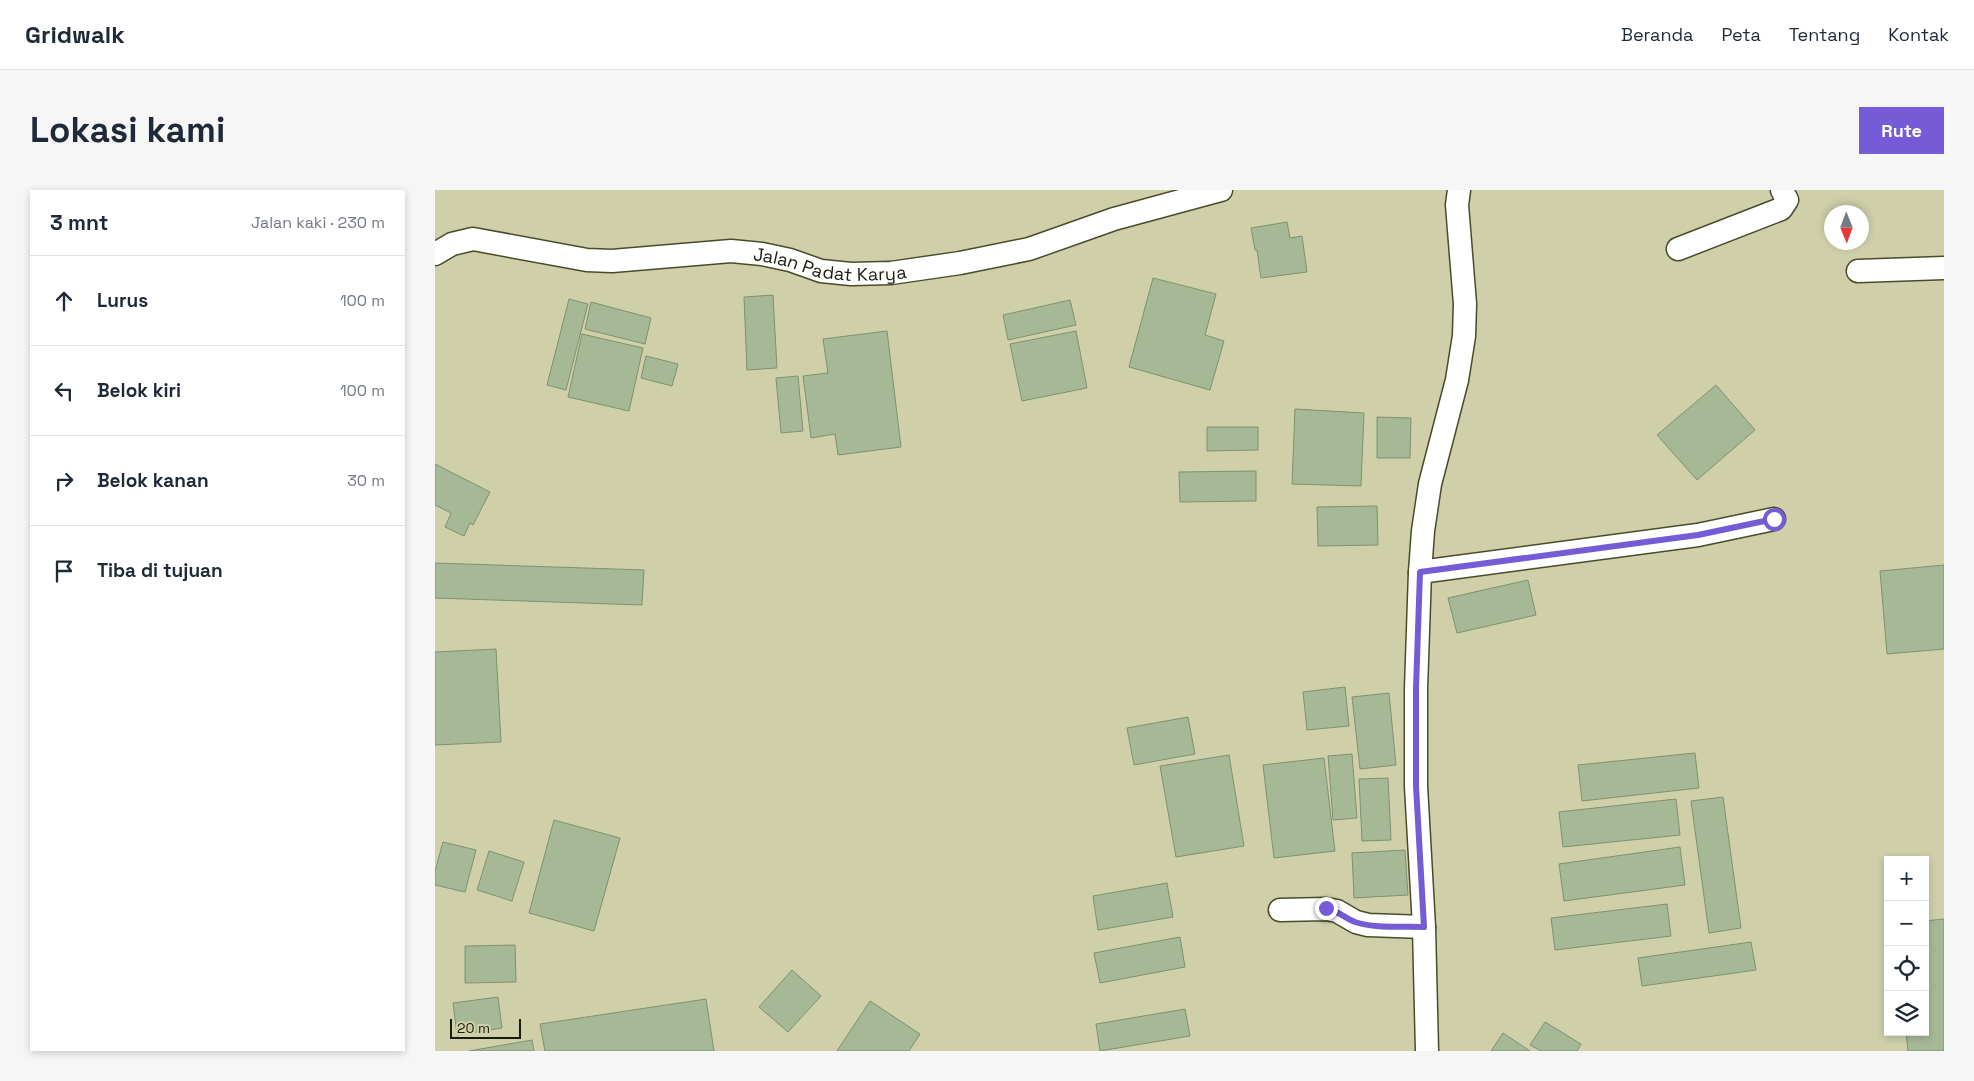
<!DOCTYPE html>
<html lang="id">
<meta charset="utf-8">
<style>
:root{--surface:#fff;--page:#f6f6f7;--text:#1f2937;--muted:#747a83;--line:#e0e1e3;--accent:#755bd5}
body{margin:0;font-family:"Space Grotesk",sans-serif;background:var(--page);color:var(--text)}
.controls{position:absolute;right:15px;bottom:15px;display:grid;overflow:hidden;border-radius:0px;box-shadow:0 2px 8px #0003}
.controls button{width:45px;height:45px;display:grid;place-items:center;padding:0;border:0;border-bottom:1px solid var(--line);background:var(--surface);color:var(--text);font:25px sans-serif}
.compass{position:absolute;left:1389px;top:15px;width:45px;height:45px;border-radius:50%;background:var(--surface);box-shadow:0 2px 8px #0003;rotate:179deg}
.scale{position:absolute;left:15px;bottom:12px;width:71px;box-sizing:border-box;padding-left:5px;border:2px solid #1b1b0d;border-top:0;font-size:14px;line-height:18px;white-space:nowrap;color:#1b1b0d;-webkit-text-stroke:4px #cfd0aa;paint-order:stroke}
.stop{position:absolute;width:15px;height:15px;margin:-11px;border:4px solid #755bd5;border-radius:50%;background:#fff}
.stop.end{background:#755bd5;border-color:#fff;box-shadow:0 1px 5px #0008}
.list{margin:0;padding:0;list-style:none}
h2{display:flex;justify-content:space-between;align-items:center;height:65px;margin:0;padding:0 20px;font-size:21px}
h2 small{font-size:16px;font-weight:400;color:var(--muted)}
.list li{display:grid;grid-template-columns:32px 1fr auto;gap:15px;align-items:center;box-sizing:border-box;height:90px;padding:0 20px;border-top:1px solid var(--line)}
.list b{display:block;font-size:19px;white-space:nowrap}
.list em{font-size:16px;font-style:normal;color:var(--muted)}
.icon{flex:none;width:28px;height:28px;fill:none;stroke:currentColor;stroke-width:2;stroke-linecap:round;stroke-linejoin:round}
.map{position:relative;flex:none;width:1509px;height:861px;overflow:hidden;border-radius:0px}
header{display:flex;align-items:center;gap:30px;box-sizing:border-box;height:70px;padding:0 25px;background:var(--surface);border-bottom:1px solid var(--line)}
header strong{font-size:24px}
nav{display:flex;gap:28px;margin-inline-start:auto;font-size:18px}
.intro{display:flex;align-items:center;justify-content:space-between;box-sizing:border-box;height:120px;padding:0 30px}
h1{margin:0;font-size:35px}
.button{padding:12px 22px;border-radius:0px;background:var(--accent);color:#fff;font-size:18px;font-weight:700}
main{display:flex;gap:30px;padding:0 30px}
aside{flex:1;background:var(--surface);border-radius:0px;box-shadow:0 2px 8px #0003}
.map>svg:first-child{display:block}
</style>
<header>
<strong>Gridwalk</strong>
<nav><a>Beranda</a><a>Peta</a><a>Tentang</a><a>Kontak</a></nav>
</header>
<div class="intro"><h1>Lokasi kami</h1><a class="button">Rute</a></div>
<main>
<aside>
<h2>3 mnt<small>Jalan kaki · 230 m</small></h2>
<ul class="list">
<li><svg class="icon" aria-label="ahead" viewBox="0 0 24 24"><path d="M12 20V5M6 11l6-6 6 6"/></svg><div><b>Lurus</b></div><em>100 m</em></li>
<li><svg class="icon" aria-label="left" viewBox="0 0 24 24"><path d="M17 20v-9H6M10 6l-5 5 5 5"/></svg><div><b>Belok kiri</b></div><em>100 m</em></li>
<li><svg class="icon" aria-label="right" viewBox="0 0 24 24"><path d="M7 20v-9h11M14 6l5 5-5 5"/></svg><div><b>Belok kanan</b></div><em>30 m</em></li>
<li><svg class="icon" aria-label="arrive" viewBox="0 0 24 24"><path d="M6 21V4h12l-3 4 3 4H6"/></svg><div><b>Tiba di tujuan</b></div></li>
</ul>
</aside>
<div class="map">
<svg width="1509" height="861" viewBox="0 0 1509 861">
<rect width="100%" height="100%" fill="#cfd0aa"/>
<g fill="#a7b896" stroke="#80906f">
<path d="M852,32L855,48L867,46L872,82L826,88L822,60H820L816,38Z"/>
<path d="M718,88L781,104L770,145L789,151L775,200L694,177Z"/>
<path d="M338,105L342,178L312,180L309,107Z"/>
<path d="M134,109L153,114L131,200L112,195Z"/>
<path d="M635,110L641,135L573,150L568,125Z"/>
<path d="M156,112L216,128L210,154L150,139Z"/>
<path d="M452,141L466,257L403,265L400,244L376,248L368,186L393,183L388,149Z"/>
<path d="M641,141L652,198L587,211L575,154Z"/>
<path d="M147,144L208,158L194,221L133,207Z"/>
<path d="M211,166L243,174L237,196L206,188Z"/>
<path d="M363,186L368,241L346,243L341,188Z"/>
<path d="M1281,195L1320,240L1262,290L1222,245Z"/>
<path d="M860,219L929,223L926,296L857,294Z"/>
<path d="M942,227L976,228L975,268H942Z"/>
<path d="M772,237H823V260L772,261Z"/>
<path d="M0,274L55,302L38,335L35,333L29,346L10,337L16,323L0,315Z"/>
<path d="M821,281V311L745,312L744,282Z"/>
<path d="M942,316L943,355L883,356L882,317Z"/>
<path d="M0,373L209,380L207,415L0,408Z"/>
<path d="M1509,375V459L1452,464L1445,381Z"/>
<path d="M1093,390L1101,425L1022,443L1013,408Z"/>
<path d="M61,459L66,552L0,555V462Z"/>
<path d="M910,497L914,536L872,540L868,502Z"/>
<path d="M954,503L961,575L925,579L917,507Z"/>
<path d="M753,527L760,564L699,575L692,538Z"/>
<path d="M1260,563L1264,598L1147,611L1143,575Z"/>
<path d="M917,564L922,628L898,630L893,566Z"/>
<path d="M794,565L809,656L741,667L725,576Z"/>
<path d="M889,568L900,661L839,668L828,575Z"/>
<path d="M953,588L956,650L927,651L924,589Z"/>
<path d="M1288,607L1306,738L1274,743L1256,611Z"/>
<path d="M1241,609L1245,645L1128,657L1124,622Z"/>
<path d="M119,630L185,648L159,741L94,723Z"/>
<path d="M8,652L41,660L30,702L0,695V681Z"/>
<path d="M1245,657L1250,695L1129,711L1124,674Z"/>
<path d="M970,660L973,705L919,708L917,663Z"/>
<path d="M54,661L89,672L77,711L42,700Z"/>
<path d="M732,693L738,727L663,740L658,706Z"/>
<path d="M1232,714L1236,746L1120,760L1116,728Z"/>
<path d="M1509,729V861H1473L1471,842H1490V731Z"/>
<path d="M745,747L750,777L665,793L659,763Z"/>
<path d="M1316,752L1321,780L1207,796L1203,768Z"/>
<path d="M80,755L81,792L30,793V756Z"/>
<path d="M357,780L386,806L353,842L324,817Z"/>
<path d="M63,807L67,838L22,845L18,813Z"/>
<path d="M271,809L279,861H110L105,834Z"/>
<path d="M435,811L485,844L474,861H402Z"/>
<path d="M750,819L755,846L665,861L661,834Z"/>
<path d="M1110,832L1146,854L1142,861H1106L1095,855Z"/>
<path d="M1068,843L1095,861H1056Z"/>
<path d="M97,850L99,861H34Z"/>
</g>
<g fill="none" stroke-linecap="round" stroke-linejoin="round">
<defs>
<g id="street">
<path d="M1243,59L1346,19L1352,10L1347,0"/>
<path id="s1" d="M0,64L17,54L38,49L152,70L177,71L296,61L327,64L355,70L386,81L416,84L456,83L525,73L594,59L679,29L786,0"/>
<path d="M1423,81L1509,78"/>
<path d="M985,382L1263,345L1339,329"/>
<path d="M845,720L891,719L902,721L921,732L933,735L989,737"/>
<path d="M992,861L989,737L981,596V499L985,382L988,341L995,294L1022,190L1029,146L1030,114L1022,15L1024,0"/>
</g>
</defs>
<use href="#street" stroke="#4a4b29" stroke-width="25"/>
<use href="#street" stroke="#fff" stroke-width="22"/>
</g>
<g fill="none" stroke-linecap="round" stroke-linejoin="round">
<path stroke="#755bd5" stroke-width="6" d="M891,718C903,721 910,728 920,732C941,739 967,736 989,737L981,596V498L985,382L1263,345L1339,329"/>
</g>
<g text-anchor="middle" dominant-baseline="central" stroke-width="5" stroke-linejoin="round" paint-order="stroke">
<g font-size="18" fill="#1b1b0d" stroke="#cfd0aa">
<text stroke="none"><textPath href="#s1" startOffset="402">Jalan Padat Karya</textPath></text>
</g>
</g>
</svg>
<div class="controls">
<button>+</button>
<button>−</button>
<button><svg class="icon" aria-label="locate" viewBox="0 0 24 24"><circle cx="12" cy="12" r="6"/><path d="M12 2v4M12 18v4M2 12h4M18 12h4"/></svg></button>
<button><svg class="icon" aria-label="layers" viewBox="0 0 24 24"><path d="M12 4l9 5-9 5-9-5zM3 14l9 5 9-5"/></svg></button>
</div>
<svg class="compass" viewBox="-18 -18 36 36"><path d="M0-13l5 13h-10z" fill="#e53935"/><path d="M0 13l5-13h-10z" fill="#747a83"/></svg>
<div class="scale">20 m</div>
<div class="stop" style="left:1339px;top:329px"></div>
<div class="stop end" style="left:891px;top:718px"></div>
</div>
</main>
